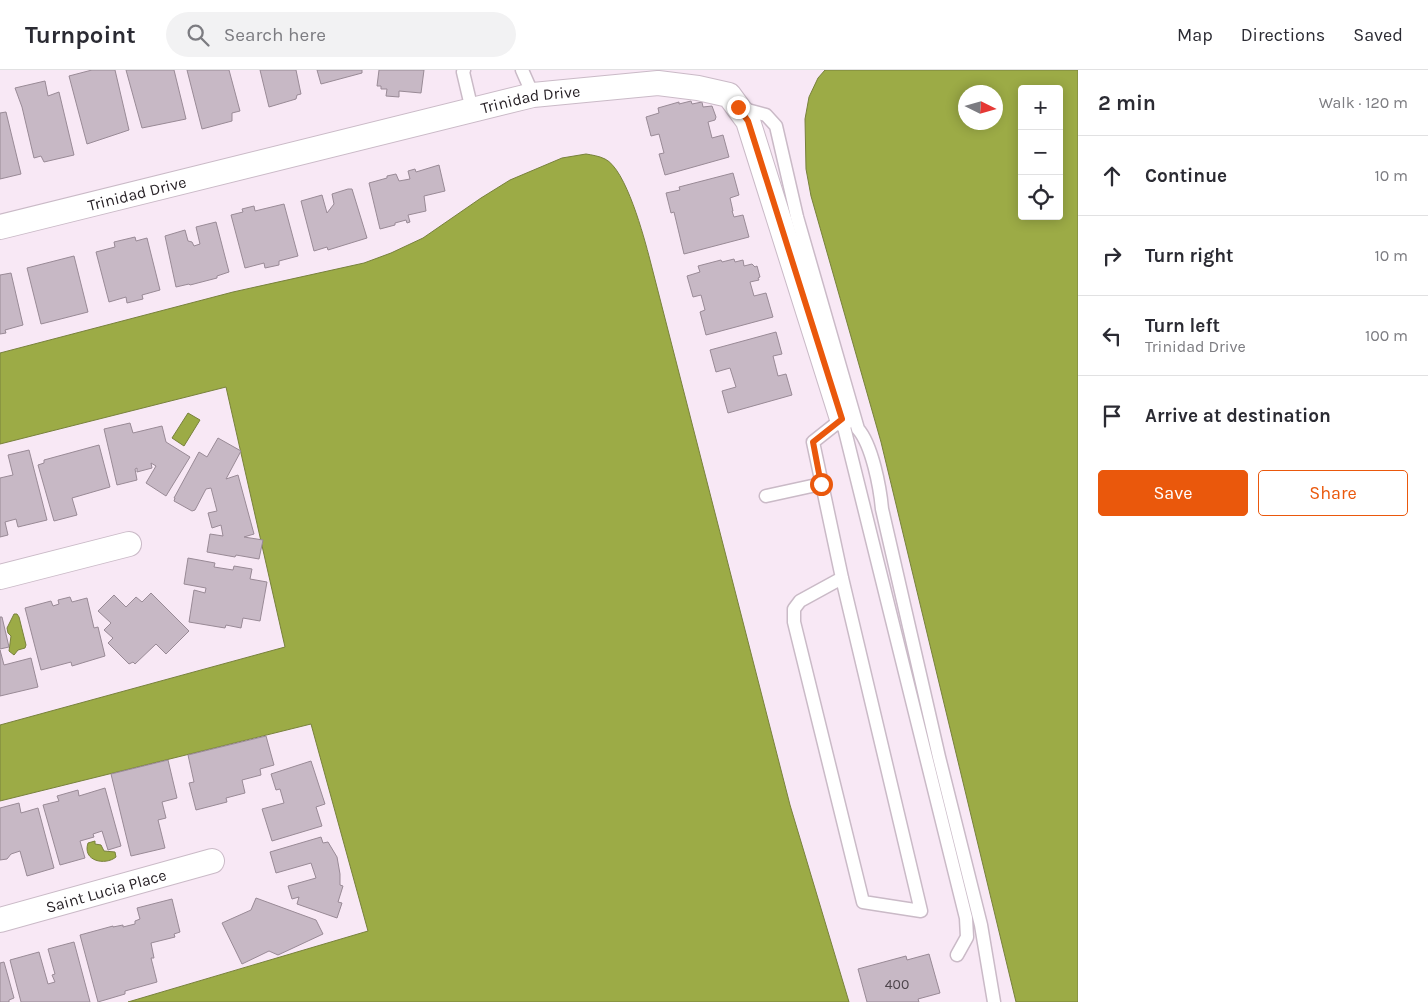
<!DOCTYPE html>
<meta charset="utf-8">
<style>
:root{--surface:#fff;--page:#f2f2f3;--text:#2b2b33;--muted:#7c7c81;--line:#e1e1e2;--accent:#ea580c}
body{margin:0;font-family:Karla,sans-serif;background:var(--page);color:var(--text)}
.controls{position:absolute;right:15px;top:15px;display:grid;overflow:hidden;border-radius:5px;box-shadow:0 2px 12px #0003}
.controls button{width:45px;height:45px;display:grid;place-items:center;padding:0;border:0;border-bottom:1px solid var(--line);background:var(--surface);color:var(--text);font:25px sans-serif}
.compass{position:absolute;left:958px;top:15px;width:45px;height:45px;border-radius:50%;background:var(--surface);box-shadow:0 2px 12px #0003;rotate:95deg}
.stop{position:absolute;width:15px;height:15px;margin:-11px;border:4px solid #ea580c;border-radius:50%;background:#fff}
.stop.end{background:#ea580c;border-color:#fff;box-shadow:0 1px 5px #0008}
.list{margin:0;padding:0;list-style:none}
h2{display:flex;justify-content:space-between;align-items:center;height:65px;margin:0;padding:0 20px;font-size:21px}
h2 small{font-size:16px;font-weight:400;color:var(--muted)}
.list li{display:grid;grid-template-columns:32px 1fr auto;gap:15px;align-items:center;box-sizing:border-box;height:80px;padding:0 20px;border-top:1px solid var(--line)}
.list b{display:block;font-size:19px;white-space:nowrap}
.list p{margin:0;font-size:16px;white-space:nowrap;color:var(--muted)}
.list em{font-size:16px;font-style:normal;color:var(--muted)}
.actions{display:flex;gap:10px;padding:15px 20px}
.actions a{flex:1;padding:11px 0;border:1px solid var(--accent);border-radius:5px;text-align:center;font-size:18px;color:var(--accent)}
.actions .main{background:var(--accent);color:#fff}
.icon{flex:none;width:28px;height:28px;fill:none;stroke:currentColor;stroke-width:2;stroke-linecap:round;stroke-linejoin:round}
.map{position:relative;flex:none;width:1078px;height:932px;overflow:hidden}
header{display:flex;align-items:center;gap:30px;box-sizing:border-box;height:70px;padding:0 25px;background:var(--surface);border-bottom:1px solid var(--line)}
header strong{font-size:24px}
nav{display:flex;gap:28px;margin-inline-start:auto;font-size:18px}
.search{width:350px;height:45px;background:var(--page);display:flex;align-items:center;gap:12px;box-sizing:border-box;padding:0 18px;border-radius:28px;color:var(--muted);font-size:19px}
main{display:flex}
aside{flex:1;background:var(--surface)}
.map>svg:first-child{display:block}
</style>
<header>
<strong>Turnpoint</strong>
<div class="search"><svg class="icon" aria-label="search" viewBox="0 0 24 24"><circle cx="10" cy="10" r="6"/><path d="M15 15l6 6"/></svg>Search here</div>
<nav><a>Map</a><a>Directions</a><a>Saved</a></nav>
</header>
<main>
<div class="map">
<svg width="1078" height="932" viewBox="0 0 1078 932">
<rect width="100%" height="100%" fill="#f8e8f5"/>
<g fill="#9cab46" stroke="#78813c" fill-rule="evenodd">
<path d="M825,0H1078V932H1016L881,372L811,126L806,99L805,49L809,27L818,8ZM1022,19H1059V146H1022ZM996,22V52H966V22Z"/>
<path d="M586,84C592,85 599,86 605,89C626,99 644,167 650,190L790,735L849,932H128L368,861L311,654L0,731V655L285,577L226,317L0,374V283L233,222L364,193L391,183L423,168L481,128L510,110L562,88Z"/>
<path d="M188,343L200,350L184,376L172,368Z"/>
<path d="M14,544H17L19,547L26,575L25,578L18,580L14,585L9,581L11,566L8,563L7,558Z"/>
<path d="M95,771V774L101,775L104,781L115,782L116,787C105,796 82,791 88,773Z"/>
</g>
<g fill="#c7b8c5" stroke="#998a96">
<path d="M92,0H115L129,60L87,74L69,6Z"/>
<path d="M126,0H174L186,49L142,58Z"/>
<path d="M187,0H229L240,41L232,43V51L202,59Z"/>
<path d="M260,0H296L301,24L297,25L296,29L269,37Z"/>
<path d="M317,0H362V3L321,14Z"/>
<path d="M379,0H424L421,23L399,21V27L386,26L387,19H381V16H377Z"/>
<path d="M45,11L48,26L59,22L74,85L44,92L41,86L34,88L22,37L15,18Z"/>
<path d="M691,31L692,34L702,32L703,37L712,36L716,47L715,50L708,52L712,68L723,65L729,87L665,105L659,84L664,83L659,64L651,66L646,47L659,43L658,38L679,32V34Z"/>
<path d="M6,42L21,104L0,109V43Z"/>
<path d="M439,95L445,121L424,126L426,141L408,145L410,152L407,153L406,150L395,153V155L380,159L369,113L387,108V106L396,104L399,111L410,109L408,101L415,99L416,102Z"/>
<path d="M733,103L739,125L730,128L733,141H732L734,147L743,145L749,167L684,184L674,142L671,143L666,123L680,120L679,117Z"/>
<path d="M348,119H352L367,168L328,180L327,177L314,181L301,131L322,125L327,143L334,134L332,124Z"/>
<path d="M284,134L298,186L279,191V195L265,198L264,193L245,198L231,145L243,142L242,139L254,136L255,141Z"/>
<path d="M216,152L229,202L217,206V208L190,215L189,214L176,217L165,166L185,160L188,171L192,172L194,176L200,174L196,157Z"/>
<path d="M135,167L136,171L147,168L160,220L142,225L143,229L127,233L126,227L109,232L96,182L115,177L114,172Z"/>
<path d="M74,186L88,242L41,254L27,198Z"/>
<path d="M734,189L735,192L743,190L744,196L752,194L755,197L757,196L760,207L758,208L759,210L750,212L754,226L766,223L773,247L706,265L700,242L705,240L701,225L693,227L687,206L700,202L698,196L721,190L722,192Z"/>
<path d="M11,203L23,255L5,260L6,263L0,264V205Z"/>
<path d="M776,262L782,284L773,286L778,306L786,304L792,325L728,343L722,321L736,317L730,298L716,302L710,280Z"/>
<path d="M130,353L133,363L162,356L166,372L190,387L166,426L146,413L156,396L151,393L152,398L137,402V398L135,399L137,410L117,415L104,359Z"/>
<path d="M218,368L241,381L226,409L238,405L254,464L244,467L263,470L259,489L236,485L235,487L207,482L210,464L223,466L221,455L212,458L208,443L217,441L211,418L206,419L195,440L192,441L174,431L175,428H174L199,382L207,387Z"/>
<path d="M99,375L110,417L72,428L77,445L54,451L38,395L44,393V390Z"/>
<path d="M29,380L47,450L18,457L16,449L5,452L8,465L0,467V408L13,405L8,385Z"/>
<path d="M188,488L215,493L214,497L233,500L234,496L252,499L250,509L267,512L260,551L243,548L241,558L226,555L225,558L189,552L194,520L205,523L206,518L184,514Z"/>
<path d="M151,523L189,561L166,584L156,574L135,594L133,592L129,594L108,573L113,568L104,560L111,553L98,541L114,525L126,537L136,527L142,532Z"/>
<path d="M70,527L72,532L87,528L94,558L98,557L105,586L72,596L71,592L41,600L25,538L51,531L53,536L59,534L58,530Z"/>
<path d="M0,547H2L9,577L0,579Z"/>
<path d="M0,580L4,595L31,588L38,617L0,626Z"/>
<path d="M266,666L274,695L260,699L261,705L242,710L245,723L226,728L227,732L196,740L189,713L194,712L188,685Z"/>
<path d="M168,690L177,728L162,732L166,748L158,750L165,778L131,786L111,704Z"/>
<path d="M311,691L325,734L316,737L322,756L272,771L262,739L284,733L280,719L276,720L271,704Z"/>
<path d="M105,718L121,776L108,780L102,761L93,764L94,767L80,771L85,788L60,795L43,735L59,731L57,726L78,720L79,726Z"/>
<path d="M19,733L21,743L38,738L54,798L27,806L20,781L11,784L7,789L0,790V738Z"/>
<path d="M321,767L323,773L328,772L337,787L340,804V815L343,816L338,832L342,833L337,848L297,834L299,827L292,829L288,816L316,808L311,793L276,803L270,782Z"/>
<path d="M256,828L316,850L323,864L278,885L269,881L242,894L222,853L251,840Z"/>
<path d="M172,829L180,862L174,864L175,867L151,873L154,888H151L157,912L125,921V924L98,932L80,865L113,856V857L123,855V857L135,854V851L140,849L137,838Z"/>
<path d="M74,872L90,932H21L10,890L39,882L48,914L55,912L52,905L55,904L48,879Z"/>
<path d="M929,884L940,923L918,929L919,932H867L858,899L906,886L907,890Z"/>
<path d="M4,892L14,928L9,930V932H0V893Z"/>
</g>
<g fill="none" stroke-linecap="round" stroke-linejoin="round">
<defs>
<g id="service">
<path d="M464,0L463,2L472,40"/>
<path d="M522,0L533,25"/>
<path d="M740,38L766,45L776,56L797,147L858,359C872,375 880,417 882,439L939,687L981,855L994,932"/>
<path d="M766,426L821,414"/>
<path d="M842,508L800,531L794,539V552L863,832L921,841L842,508L813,372L842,349L966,848L967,867L957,885"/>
</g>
<g id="minor">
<path id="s1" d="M0,157L533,25L658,13L698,18L729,25L748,51L842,349"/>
<path d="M0,507L129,474"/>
<path id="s2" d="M0,850L212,791"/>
</g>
</defs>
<use href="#service" stroke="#cabac7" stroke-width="15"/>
<use href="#minor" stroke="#cabac7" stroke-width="26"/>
<use href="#service" stroke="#fff" stroke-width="12"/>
<use href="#minor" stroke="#fff" stroke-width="24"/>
</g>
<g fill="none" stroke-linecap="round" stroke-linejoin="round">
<path stroke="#ea580c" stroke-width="6" d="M738,37L748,51L842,349L813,372L821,414"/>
</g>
<g text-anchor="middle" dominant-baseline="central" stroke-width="4" stroke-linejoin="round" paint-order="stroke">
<g font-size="14" fill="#4e454c">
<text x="897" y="914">400</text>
</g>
<g font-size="16" fill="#251f24" stroke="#fff8fe">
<text stroke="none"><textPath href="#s1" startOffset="546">Trinidad Drive</textPath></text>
<text stroke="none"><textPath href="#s1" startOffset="141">Trinidad Drive</textPath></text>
<text stroke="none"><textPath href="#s2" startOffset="110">Saint Lucia Place</textPath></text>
</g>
</g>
</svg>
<div class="controls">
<button>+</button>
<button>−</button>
<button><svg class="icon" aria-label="locate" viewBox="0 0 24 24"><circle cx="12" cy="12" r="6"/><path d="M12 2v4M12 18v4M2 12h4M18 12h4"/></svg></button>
</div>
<svg class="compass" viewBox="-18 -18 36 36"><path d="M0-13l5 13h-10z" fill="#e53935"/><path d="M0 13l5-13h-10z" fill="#7c7c81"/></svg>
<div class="stop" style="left:821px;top:414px"></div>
<div class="stop end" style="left:738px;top:37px"></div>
</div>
<aside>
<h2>2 min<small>Walk · 120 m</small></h2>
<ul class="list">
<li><svg class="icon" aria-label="ahead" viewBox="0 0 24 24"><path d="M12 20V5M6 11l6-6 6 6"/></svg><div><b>Continue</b></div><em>10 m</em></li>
<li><svg class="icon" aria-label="right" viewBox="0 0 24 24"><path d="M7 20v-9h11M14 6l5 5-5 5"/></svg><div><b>Turn right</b></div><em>10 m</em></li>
<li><svg class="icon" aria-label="left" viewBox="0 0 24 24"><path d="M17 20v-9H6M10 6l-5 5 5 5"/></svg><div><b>Turn left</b><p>Trinidad Drive</p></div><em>100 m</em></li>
<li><svg class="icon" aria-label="arrive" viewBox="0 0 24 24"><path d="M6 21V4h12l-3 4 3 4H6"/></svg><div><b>Arrive at destination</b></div></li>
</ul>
<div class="actions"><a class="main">Save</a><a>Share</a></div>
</aside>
</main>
